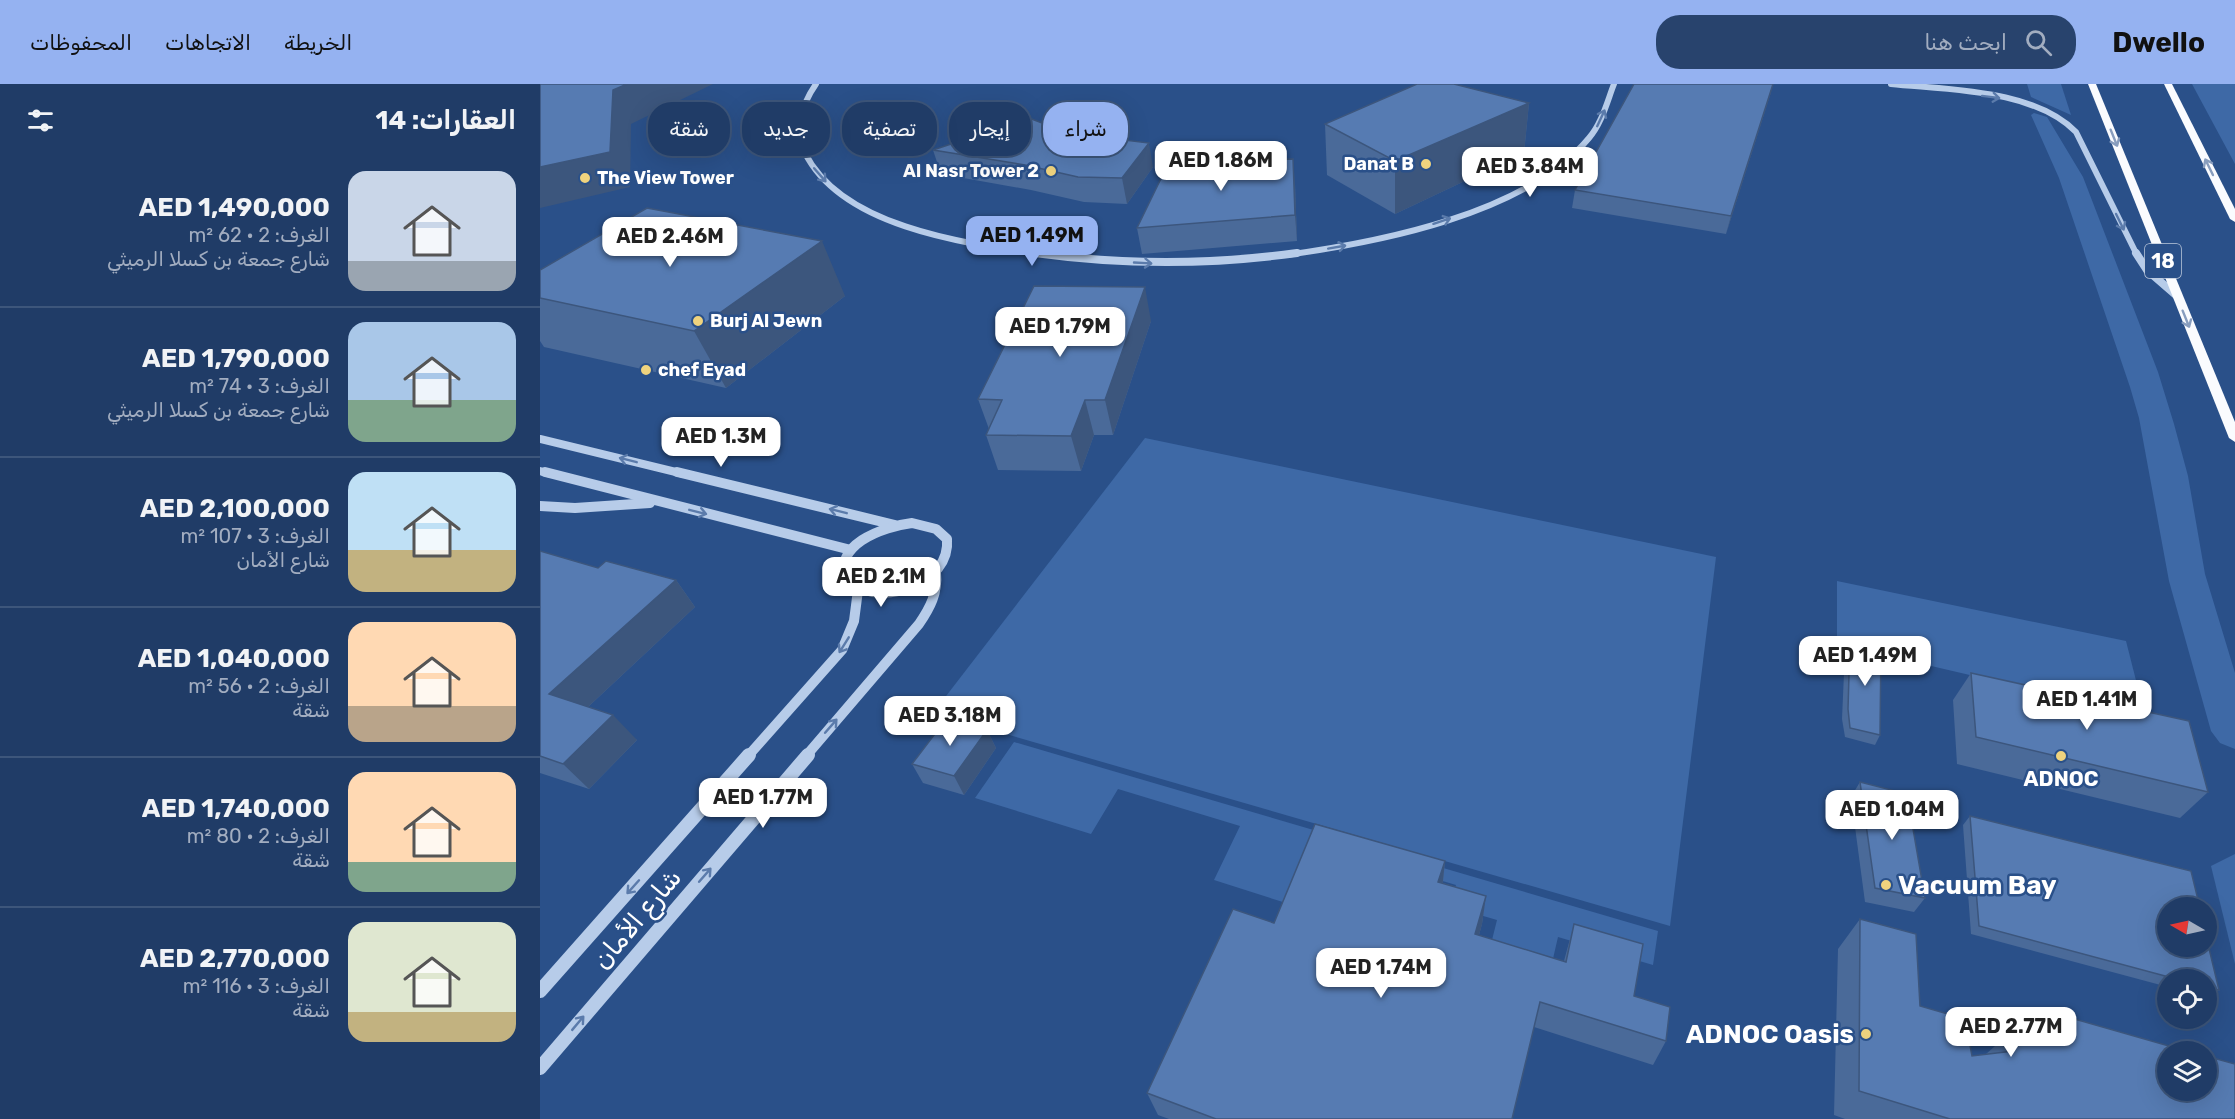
<!DOCTYPE html>
<html lang="ar">
<head>
<meta charset="utf-8">
<style>
  :root { --surface:#203c67; --page:#28436d; --text:#f1f3f6; --muted:#a2adc0; --line:#3d567b; --accent:#95b2f1 }
  body { margin:0; font-family:Rubik,"Noto Naskh Arabic",sans-serif; background:var(--page); color:var(--text); direction:rtl; height:100vh; display:flex; flex-direction:column; font-size:22px; white-space:nowrap }
  * { box-sizing:border-box; margin:0 }
  p { font-size:20px; color:var(--muted) }
  .icon { flex:none; width:33px; height:33px; fill:none; stroke:currentColor; stroke-width:2; stroke-linecap:round; stroke-linejoin:round }
  .map { position:relative; flex:1; overflow:hidden; direction:ltr }
  .sheet { display:flex; flex-direction:column; background:var(--surface); width:540px }
  .sheet>* { flex:none }
  .top-card { position:absolute; left:18px; top:18px; width:570px; height:54px; direction:rtl; display:flex; gap:12px }
  .needle { width:39px; rotate:279deg }
  .buttons { position:absolute; left:1617px; top:813px; display:grid; gap:12px }
  .buttons a { display:grid; place-items:center; width:60px; height:60px; border-radius:50%; background:var(--surface); box-shadow:0 6px 24px #0002,0 0 0 2px var(--line); font-size:30px }
  .price { position:absolute; translate:-50% -51px; padding:0 14px; border-radius:12px; background:#fff; color:#222; font-size:20px; line-height:39px; filter:drop-shadow(0 2px 3px #0008) }
  .price::after { content:''; position:absolute; left:50%; top:36px; width:18px; height:14px; margin-left:-9px; background:inherit; clip-path:polygon(0 0,100% 0,50% 100%) }
  .price.current { background:var(--accent); color:#111 }
  ul { padding:0; list-style:none }
  li { display:flex; align-items:center; gap:18px; height:150px; padding:0 24px }
  li+li { border-top:2px solid var(--line) }
  li span { display:grid; place-items:center; flex:none; width:168px; height:120px; border-radius:18px; color:#555 }
  li>.icon { margin-inline-start:auto }
  span .icon { width:72px; height:72px; fill:#fffc; stroke-width:1 }
  li b { font-size:26px }
  h2 { display:flex; justify-content:space-between; align-items:center; height:72px; padding:0 24px; font-size:26px }
  .pill { padding:0 21px; border-radius:24px; background:var(--surface); box-shadow:0 6px 24px #0002,0 0 0 2px var(--line); font-size:21px; line-height:54px }
  .pill.current { background:var(--accent); color:#111 }
  header { display:flex; align-items:center; gap:36px; box-sizing:border-box; height:84px; padding:0 30px; background:var(--accent); color:#111 }
  header strong { font-size:28px }
  nav { display:flex; gap:33px; margin-inline-start:auto; font-size:21px }
  .search { width:420px; height:54px; background:var(--page); display:flex; align-items:center; gap:15px; box-sizing:border-box; padding:0 21px; border-radius:24px; color:var(--muted); font-size:22px }
  main { display:flex; flex:1; min-height:0 }
  .map>svg:first-child { display:block }
</style>
</head>
<body>
<header>
<strong>Dwello</strong>
<div class="search"><svg class="icon" aria-label="search" viewBox="0 0 24 24"><circle cx="10" cy="10" r="6"/><path d="M15 15l6 6"/></svg>ابحث هنا</div>
<nav><a>الخريطة</a><a>الاتجاهات</a><a>المحفوظات</a></nav>
</header>
<main>
<div class="map">
<svg width="1695" height="1035" viewBox="0 0 1695 1035">
  <rect width="100%" height="100%" fill="#2a5089"/>
  <g fill="#3e69a6">
    <polygon points="1487,0 1521,0 1531,31 1491,13"/>
    <polygon points="1652,0 1695,0 1695,80"/>
    <polygon points="1494,29 1507,33 1543,93 1618,288 1634,340 1648,392 1665,490 1695,589 1695,665 1680,659 1671,647 1629,497 1599,334 1590,303 1519,94 1491,31"/>
    <polygon points="605,354 1176,473 1130,842 393,629"/>
    <polygon points="1297,497 1586,557 1605,632 1297,560"/>
    <polygon points="474,658 1118,847 1113,881 1018,853 1009,892 948,872 957,836 909,822 916,801 772,758 746,819 674,796 700,742 578,705 551,750 435,714"/>
    <polygon points="1695,770 1695,880 1671,782"/>
  </g>
  <g fill="none" stroke-linecap="round" stroke-linejoin="round">
    <g stroke="#b7cce9" stroke-width="6">
      <path d="M276,0C262,20 254,46 265,69C303,145 430,160 506,171"/>
      <path d="M1351,0C1408,6 1494,5 1536,48L1597,171"/>
      <path d="M746,171C840,158 986,130 1049,54C1062,39 1067,18 1074,0"/>
    </g>
    <g stroke="#b7cce9" stroke-width="8">
      <path d="M495,169C582,181 670,181 757,169"/>
      <polyline points="1596,169 1607,186 1637,212"/>
      <polyline points="0,355 144,390"/>
      <polyline points="0,387 11,390"/>
    </g>
    <g stroke="#b7cce9" stroke-width="10">
      <polyline points="5,388 311,466"/>
      <polyline points="137,388 355,441"/>
      <polyline points="0,422 35,424 110,419"/>
      <path d="M372,439L396,445L407,455C411,500 343,523 310,499C286,462 345,442 372,439Z"/>
      <polyline points="208,672 302,566 314,537 318,506"/>
      <path d="M266,672L379,540C390,524 398,509 396,489"/>
    </g>
    <g stroke="#b7cce9" stroke-width="14">
      <polyline points="0,907 209,671"/>
      <polyline points="0,984 268,671"/>
    </g>
    <g fill="#fafbfe" fill-rule="evenodd">
      <polygon points="1548,0 1556,0 1695,338 1695,358 1689,354"/>
      <polygon points="1624,0 1632,0 1695,125 1695,138 1690,135"/>
    </g>
  </g>
  <g fill="#4a6a99">
    <polygon points="1231,8 1186,150 1032,124 1035,106"/>
    <polygon points="989,19 984,69 855,130 787,91 785,40"/>
    <polygon points="393,66 613,83 587,120 544,118 491,106 401,90"/>
    <polygon points="755,100 757,157 602,170 597,144"/>
    <polygon points="0,186 305,212 186,304 4,263 0,257"/>
    <polygon points="611,237 573,351 554,351 541,387 458,386 446,351 449,345 438,315"/>
    <polygon points="0,467 58,484 136,496 155,523 48,623 97,656 49,705 0,689"/>
    <polygon points="1310,556 1340,651 1335,661 1305,653 1302,635 1305,566"/>
    <polygon points="1431,589 1668,708 1640,734 1417,680 1413,616"/>
    <polygon points="447,646 456,664 424,711 383,699 372,680"/>
    <polygon points="1320,698 1385,814 1374,828 1325,818 1311,713"/>
    <polygon points="1430,732 1651,787 1660,824 1628,824 1628,862 1666,862 1666,852 1679,906 1668,914 1666,914 1666,896 1628,896 1628,903 1431,850 1423,741"/>
    <polygon points="905,777 903,799 946,812 942,840 939,851 1024,877 1034,840 1094,912 1126,957 1113,981 994,943 972,1035 629,1035 618,1031 607,1009 734,839"/>
    <polygon points="1320,835 1380,922 1432,972 1446,970 1464,954 1464,951 1496,924 1695,1035 1305,1035 1294,1031 1298,865"/>
  </g>
  <g fill="#3c567d">
    <polygon points="87,0 173,0 91,40 90,103 0,124 0,83 73,6"/>
    <polygon points="1233,0 1231,8 1186,150 1191,132"/>
    <polygon points="989,19 984,69 855,130 855,77"/>
    <polygon points="609,59 613,83 587,120 582,94"/>
    <polygon points="753,75 755,100 757,157 755,131"/>
    <polygon points="282,157 305,212 186,304 154,247"/>
    <polygon points="605,203 611,237 573,351 565,316"/>
    <polygon points="545,316 554,351 541,387 531,352"/>
    <polygon points="136,496 155,523 34,636 9,610"/>
    <polygon points="73,631 97,656 49,705 23,680"/>
    <polygon points="447,646 456,664 424,711 414,692"/>
    <polygon points="905,777 902,806 898,798"/>
    <polygon points="946,812 942,840 932,877 935,850"/>
  </g>
  <g fill="#567bb2" stroke="#3c567d" stroke-width="1.5">
    <polygon points="0,0 87,0 73,6 70,68 0,83"/>
    <polygon points="877,0 914,0 989,19 855,77 785,40"/>
    <polygon points="1094,0 1233,0 1191,132 1035,106"/>
    <polygon points="489,34 518,45 552,52 609,59 582,94 538,93 485,81 393,66"/>
    <polygon points="753,75 755,131 597,144 630,76"/>
    <polygon points="107,124 282,157 154,247 0,214 0,186"/>
    <polygon points="494,202 605,203 565,316 545,316 531,352 446,351 462,316 438,315"/>
    <polygon points="0,467 58,484 66,477 136,496 9,610 73,631 23,680 0,672"/>
    <polygon points="1310,556 1341,563 1340,651 1310,644 1308,625"/>
    <polygon points="1431,589 1649,637 1668,708 1436,653"/>
    <polygon points="407,634 447,646 414,692 372,680"/>
    <polygon points="1320,698 1367,710 1385,814 1335,804"/>
    <polygon points="1430,732 1651,787 1660,824 1628,824 1628,862 1666,862 1666,852 1679,906 1666,903 1666,896 1640,896 1439,842"/>
    <polygon points="775,740 905,777 898,798 946,812 935,850 1026,878 1034,840 1103,860 1094,912 1130,923 1126,957 1000,918 972,1035 676,1035 607,1009 693,825 734,839"/>
    <polygon points="1320,835 1376,850 1380,922 1425,935 1432,972 1473,967 1471,948 1500,956 1496,924 1650,968 1628,968 1628,1006 1666,1006 1666,972 1695,980 1695,1035 1410,1035 1319,1007"/>
  </g>
  <defs><path id="oneway-shaft" d="M-6 0H5M1.5-3L5.5 0L1.5 3" fill="none" stroke-width="1.6" stroke-linecap="round" stroke-linejoin="round" transform="scale(1.5)"/></defs>
  <g stroke="#5b7bab">
    <use href="#oneway-shaft" transform="translate(1451 13) rotate(7)"/>
    <use href="#oneway-shaft" transform="translate(1061 34) rotate(-65)"/>
    <use href="#oneway-shaft" transform="translate(280 91) rotate(49)"/>
    <use href="#oneway-shaft" transform="translate(902 137) rotate(-18)"/>
    <use href="#oneway-shaft" transform="translate(1580 138) rotate(64)"/>
    <use href="#oneway-shaft" transform="translate(797 163) rotate(-10)"/>
    <use href="#oneway-shaft" transform="translate(603 179) rotate(3)"/>
    <use href="#oneway-shaft" transform="translate(88 376) rotate(-166)"/>
    <use href="#oneway-shaft" transform="translate(298 427) rotate(-166)"/>
    <use href="#oneway-shaft" transform="translate(158 428) rotate(14)"/>
    <use href="#oneway-shaft" transform="translate(304 561) rotate(122)"/>
    <use href="#oneway-shaft" transform="translate(291 642) rotate(-49)"/>
    <use href="#oneway-shaft" transform="translate(165 791) rotate(-49)"/>
    <use href="#oneway-shaft" transform="translate(93 803) rotate(132)"/>
    <use href="#oneway-shaft" transform="translate(38 939) rotate(-50)"/>
  </g>
  <g stroke="#889dbe">
    <use href="#oneway-shaft" transform="translate(1574 54) rotate(68)"/>
    <use href="#oneway-shaft" transform="translate(1669 83) rotate(-116)"/>
    <use href="#oneway-shaft" transform="translate(1646 235) rotate(68)"/>
  </g>
  <g fill="#efd37e" stroke="#2a5089" stroke-width="2">
    <circle cx="886" cy="80" r="6"/>
    <circle cx="511" cy="87" r="6"/>
    <circle cx="45" cy="94" r="6"/>
    <circle cx="158" cy="237" r="6"/>
    <circle cx="106" cy="286" r="6"/>
    <circle cx="1521" cy="672" r="6"/>
    <circle cx="1346" cy="801" r="6"/>
    <circle cx="1326" cy="950" r="6"/>
  </g>
  <g text-anchor="middle" dominant-baseline="central" stroke-width="5" stroke-linejoin="round" paint-order="stroke">
    <g font-size="18" font-weight="bold" fill="#fff" stroke="#2a5089" text-anchor="start">
      <text x="874" y="80" text-anchor="end">Danat B</text>
      <text x="499" y="87" text-anchor="end">Al Nasr Tower 2</text>
      <text x="57" y="94">The View Tower</text>
      <text x="170" y="237">Burj Al Jewn</text>
      <text x="118" y="286">chef Eyad</text>
    </g>
    <rect fill="#2a5089" stroke="#bfcadc" stroke-width="1.5" x="1605" y="160" width="36" height="34" rx="4.5"/>
    <g font-size="20" font-weight="bold" fill="#fff">
      <text x="1623" y="177">18</text>
    </g>
    <g font-size="21" font-weight="bold" fill="#fff" stroke="#2a5089">
      <text x="1521" y="694">ADNOC</text>
    </g>
    <g font-size="26" font-weight="bold" fill="#fff" stroke="#2a5089" text-anchor="start">
      <text x="1358" y="801">Vacuum Bay</text>
      <text x="1314" y="950" text-anchor="end">ADNOC Oasis</text>
    </g>
    <g font-size="26" fill="#fff" stroke="#2a5089">
      <text transform="translate(97 835) rotate(-50)">شارع الأمان</text>
    </g>
  </g>
</svg>
<div class="buttons">
<a><svg class="needle" viewBox="-14 -14 28 28"><path d="M0-13l5 13h-10z" fill="#e53935"/><path d="M0 13l5-13h-10z" fill="#a2adc0"/></svg></a>
<a><svg class="icon" aria-label="locate" viewBox="0 0 24 24"><circle cx="12" cy="12" r="6"/><path d="M12 2v4M12 18v4M2 12h4M18 12h4"/></svg></a>
<a><svg class="icon" aria-label="layers" viewBox="0 0 24 24"><path d="M12 4l9 5-9 5-9-5zM3 14l9 5 9-5"/></svg></a>
</div>
<b class="price" style="left:681px;top:108px">AED 1.86M</b>
<b class="price" style="left:990px;top:114px">AED 3.84M</b>
<b class="price current" style="left:492px;top:183px">AED 1.49M</b>
<b class="price" style="left:130px;top:184px">AED 2.46M</b>
<b class="price" style="left:520px;top:274px">AED 1.79M</b>
<b class="price" style="left:181px;top:384px">AED 1.3M</b>
<b class="price" style="left:341px;top:524px">AED 2.1M</b>
<b class="price" style="left:1325px;top:603px">AED 1.49M</b>
<b class="price" style="left:1547px;top:647px">AED 1.41M</b>
<b class="price" style="left:410px;top:663px">AED 3.18M</b>
<b class="price" style="left:223px;top:745px">AED 1.77M</b>
<b class="price" style="left:1352px;top:757px">AED 1.04M</b>
<b class="price" style="left:841px;top:915px">AED 1.74M</b>
<b class="price" style="left:1471px;top:974px">AED 2.77M</b>
<div class="top-card">
<a class="pill current">شراء</a>
<a class="pill">إيجار</a>
<a class="pill">تصفية</a>
<a class="pill">جديد</a>
<a class="pill">شقة</a>
</div>
</div>
<section class="sheet">
<h2>العقارات: 14<svg class="icon" aria-label="filters" viewBox="0 0 24 24"><path d="M4 7h16M4 17h16"/><circle cx="9" cy="7" r="2"/><circle cx="15" cy="17" r="2"/></svg></h2>
<ul>
<li><span style="background:linear-gradient(#c9d6e8 75%,#9aa5b1 0)"><svg class="icon" aria-label="home" viewBox="0 0 24 24"><path d="M3 11l9-7 9 7M6 9v11h12V9"/></svg></span><div><b>AED 1,490,000</b><p>الغرف: 2 · 62 m²</p><p>شارع جمعة بن كسلا الرميثي</p></div></li>
<li><span style="background:linear-gradient(#a9c7e8 65%,#7fa58c 0)"><svg class="icon" aria-label="home" viewBox="0 0 24 24"><path d="M3 11l9-7 9 7M6 9v11h12V9"/></svg></span><div><b>AED 1,790,000</b><p>الغرف: 3 · 74 m²</p><p>شارع جمعة بن كسلا الرميثي</p></div></li>
<li><span style="background:linear-gradient(#bfe0f5 65%,#c2b280 0)"><svg class="icon" aria-label="home" viewBox="0 0 24 24"><path d="M3 11l9-7 9 7M6 9v11h12V9"/></svg></span><div><b>AED 2,100,000</b><p>الغرف: 3 · 107 m²</p><p>شارع الأمان</p></div></li>
<li><span style="background:linear-gradient(#ffd9b3 70%,#b9a48a 0)"><svg class="icon" aria-label="home" viewBox="0 0 24 24"><path d="M3 11l9-7 9 7M6 9v11h12V9"/></svg></span><div><b>AED 1,040,000</b><p>الغرف: 2 · 56 m²</p><p>شقة</p></div></li>
<li><span style="background:linear-gradient(#ffd9b3 75%,#7fa58c 0)"><svg class="icon" aria-label="home" viewBox="0 0 24 24"><path d="M3 11l9-7 9 7M6 9v11h12V9"/></svg></span><div><b>AED 1,740,000</b><p>الغرف: 2 · 80 m²</p><p>شقة</p></div></li>
<li><span style="background:linear-gradient(#dfe7d0 75%,#c2b280 0)"><svg class="icon" aria-label="home" viewBox="0 0 24 24"><path d="M3 11l9-7 9 7M6 9v11h12V9"/></svg></span><div><b>AED 2,770,000</b><p>الغرف: 3 · 116 m²</p><p>شقة</p></div></li>
</ul>
</section>
</main>
</body>
</html>
